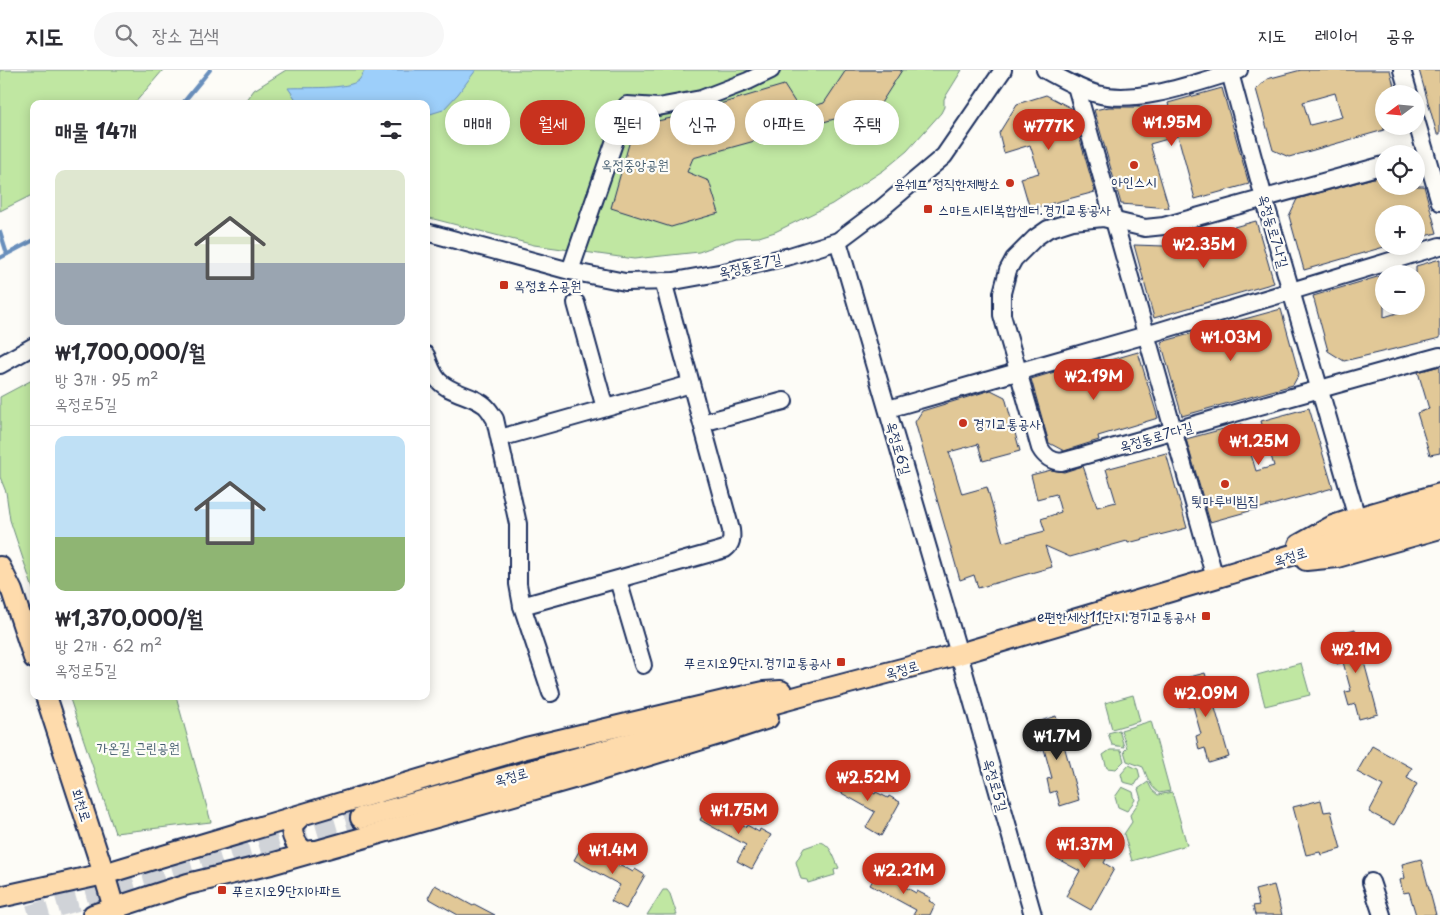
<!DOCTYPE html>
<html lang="ko">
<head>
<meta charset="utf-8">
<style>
  :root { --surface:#fff; --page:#f7f7f7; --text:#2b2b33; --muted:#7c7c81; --line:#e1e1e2; --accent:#c8321e }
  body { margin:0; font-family:"Playpen Sans","Poor Story",sans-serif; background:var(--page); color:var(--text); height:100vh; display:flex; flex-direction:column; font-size:19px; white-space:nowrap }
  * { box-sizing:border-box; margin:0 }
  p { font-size:16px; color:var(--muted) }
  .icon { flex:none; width:28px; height:28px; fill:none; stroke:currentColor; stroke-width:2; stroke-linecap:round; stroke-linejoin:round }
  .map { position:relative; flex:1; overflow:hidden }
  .details { position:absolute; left:30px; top:30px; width:400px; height:600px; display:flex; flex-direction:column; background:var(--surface); border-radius:10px; box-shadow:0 2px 12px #0003 }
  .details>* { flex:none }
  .top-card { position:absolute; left:445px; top:30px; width:475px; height:45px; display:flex; gap:10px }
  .needle { width:32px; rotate:254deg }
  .fabs { position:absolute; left:1375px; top:15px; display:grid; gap:10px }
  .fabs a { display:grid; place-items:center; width:50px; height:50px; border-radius:50%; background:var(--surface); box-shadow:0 2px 12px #0003; font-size:25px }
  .price { position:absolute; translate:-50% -42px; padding:0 11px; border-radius:18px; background:var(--accent); color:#fff; font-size:16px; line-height:32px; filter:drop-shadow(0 1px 2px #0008) }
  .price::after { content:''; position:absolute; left:50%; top:30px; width:15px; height:11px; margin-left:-8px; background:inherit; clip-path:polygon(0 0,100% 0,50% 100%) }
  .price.current { background:#222; color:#fff }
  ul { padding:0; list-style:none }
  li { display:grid; align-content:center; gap:10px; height:265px; padding:0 25px }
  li+li { border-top:1px solid var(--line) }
  li span { display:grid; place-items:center; height:155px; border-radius:10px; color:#555 }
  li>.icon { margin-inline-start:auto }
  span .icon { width:90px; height:90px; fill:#fffc; stroke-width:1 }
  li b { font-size:21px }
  h2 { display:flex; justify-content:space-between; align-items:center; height:60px; padding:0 25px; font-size:21px }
  .tag { padding:0 18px; border-radius:22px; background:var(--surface); box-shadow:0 2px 12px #0003; font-size:18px; line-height:45px }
  .tag.current { background:var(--accent); color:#fff }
  header { display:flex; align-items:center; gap:30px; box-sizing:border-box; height:70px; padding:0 25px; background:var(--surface); border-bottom:1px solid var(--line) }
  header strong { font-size:24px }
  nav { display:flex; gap:28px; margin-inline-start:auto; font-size:18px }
  .search { width:350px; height:45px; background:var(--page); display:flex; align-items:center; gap:12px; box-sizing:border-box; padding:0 18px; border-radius:28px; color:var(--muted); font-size:19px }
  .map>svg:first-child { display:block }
</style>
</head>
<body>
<header>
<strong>지도</strong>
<div class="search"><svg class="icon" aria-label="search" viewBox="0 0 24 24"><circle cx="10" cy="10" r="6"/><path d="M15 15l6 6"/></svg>장소 검색</div>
<nav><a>지도</a><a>레이어</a><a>공유</a></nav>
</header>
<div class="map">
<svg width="1440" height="845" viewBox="0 0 1440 845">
  <rect width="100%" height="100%" fill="#fdfcf7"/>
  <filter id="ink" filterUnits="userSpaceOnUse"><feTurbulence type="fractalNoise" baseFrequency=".02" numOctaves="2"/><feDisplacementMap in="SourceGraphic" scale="10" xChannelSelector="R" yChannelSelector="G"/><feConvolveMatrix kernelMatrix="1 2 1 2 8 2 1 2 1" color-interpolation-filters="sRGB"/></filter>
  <g filter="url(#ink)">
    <g fill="#c0e7a2" stroke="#6e8b80">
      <polygon points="0,0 163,0 134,34 34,34 34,124 0,141"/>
      <polygon points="286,0 962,0 944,29 944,37 941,43 907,81 884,100 832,134 775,162 759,167 736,168 699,182 634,189 534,175 426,147 426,34 244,34 254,20"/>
      <polygon points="34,309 34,522 10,450 6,422 0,407 0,327"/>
      <polygon points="1301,593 1310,625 1265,636 1257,605"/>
      <polygon points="1133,625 1140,651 1112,659 1105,633"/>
      <polygon points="69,626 176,626 211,752 115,763"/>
      <path d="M1151,651L1170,721L1159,723C1150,717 1147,706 1143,697L1127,691L1124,681L1127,678L1121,660Z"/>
      <polygon points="1119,660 1124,677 1112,675 1108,663"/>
      <polygon points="1110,680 1121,680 1124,691 1116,699 1107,698 1103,685"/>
      <polygon points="1129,695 1138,699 1140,707 1135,715 1123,712 1121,704"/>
      <polygon points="1148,712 1152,720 1158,725 1172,722 1187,775 1132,791 1124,764 1132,752 1130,745 1141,729 1138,719"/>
      <polygon points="1122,717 1133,722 1135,730 1127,741 1118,737 1115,727"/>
      <path d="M821,772C831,775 834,788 839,798L834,800L835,805L808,813L807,810L801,809L796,792L804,778Z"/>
      <polygon points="663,820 667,820 670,824 677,845 647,845"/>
    </g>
    <path fill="#9dcffa" stroke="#698fbc" d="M365,0H476L458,24L443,40L427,45H426V34H299L288,18C303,17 349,20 359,10C361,8 363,3 365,0Z"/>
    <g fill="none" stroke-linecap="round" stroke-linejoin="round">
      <g stroke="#698fbc" stroke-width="4">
        <polyline points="182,34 210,0"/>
        <polyline points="0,162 7,184"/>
        <polyline points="0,188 34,170"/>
      </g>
    </g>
    <g fill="#e1c897" stroke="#1b2f5e" fill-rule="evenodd">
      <polygon points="846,0 902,0 862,63 838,48 693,88 687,102 709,111 719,143 671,157 611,138 634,56 676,47 784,15 800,40 824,33"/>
      <path d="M1301,0H1390L1396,24H1384V60L1289,87L1273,80L1256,19L1267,9ZM1335,23L1342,47L1310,55L1303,32Z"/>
      <polygon points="1419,0 1440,0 1440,64 1437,64"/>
      <polygon points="1222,18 1249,114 1195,129 1178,66 1150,74 1169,138 1121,134 1094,40 1109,37 1169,37 1168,33"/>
      <polygon points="1046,25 1071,38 1095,122 1030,139 1021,108 1039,103 1030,75 1004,83 999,63 1017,34"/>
      <polygon points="1384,105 1384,116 1424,116 1437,163 1416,168 1416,144 1384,144 1384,177 1304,200 1289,146 1297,129"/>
      <polygon points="1256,151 1274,213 1154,248 1134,175 1164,176"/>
      <polygon points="1440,189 1440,268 1344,291 1328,281 1313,226 1384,205 1384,247 1407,240 1406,236 1416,236 1416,196"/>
      <polygon points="1281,239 1299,304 1293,315 1182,346 1161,272"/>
      <polygon points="1138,282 1158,348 1098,366 1099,370 1064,381 1049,373 1031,309 1078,295 1079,299"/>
      <polygon points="1440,296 1440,383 1430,385 1417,343 1429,339 1418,302"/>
      <polygon points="991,320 1005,327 1020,381 983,391 978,374 949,382 962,424 987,417 1003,472 1045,461 1041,449 1061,442 1056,424 1037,429 1031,405 1051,400 1064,402 1083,396 1097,437 1116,432 1106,399 1166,383 1187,458 1128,473 1127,471 1070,487 1045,476 1052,497 978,518 974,505 960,510 915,352 922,341"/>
      <polygon points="1309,338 1333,418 1210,452 1186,369 1242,354 1256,401 1274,396 1261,351"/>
      <polygon points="1355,559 1378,644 1359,649 1355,634 1349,636 1345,622 1351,621 1343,592 1337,594 1334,580 1339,579 1335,565"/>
      <polygon points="1205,603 1229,687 1209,693 1205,678 1199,680 1196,666 1201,664 1193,636 1188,637 1184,624 1190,622 1186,608"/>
      <polygon points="1056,646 1079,730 1060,736 1056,721 1050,723 1047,709 1052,708 1044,679 1038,681 1035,667 1041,666 1037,652"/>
      <polygon points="1372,676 1412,698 1407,708 1417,714 1394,755 1369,742 1383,716 1357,702"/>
      <polygon points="837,703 875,724 876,722 888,728 889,726 900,732 881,766 866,757 875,742 829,716"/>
      <polygon points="1321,730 1324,742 1331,741 1341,779 1321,785 1320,782 1306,785 1293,737"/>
      <polygon points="708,736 746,757 747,755 759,762 760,759 771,765 752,799 737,791 746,775 700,750"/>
      <polygon points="1068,761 1109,783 1104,793 1114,799 1091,840 1066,826 1080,801 1054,787"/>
      <polygon points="582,776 620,797 621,795 633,802 635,799 645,805 626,839 611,831 620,815 574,790"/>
      <polygon points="1421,789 1436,845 1416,845 1409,822 1403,823 1400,810 1405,808 1402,794"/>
      <polygon points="878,802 916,823 917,821 931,828 929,831 935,834 930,845 913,845 916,840 870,815"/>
      <polygon points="435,815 473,836 474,834 495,845 458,845 428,828"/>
      <polygon points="1274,815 1282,845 1255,845 1253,836 1259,835 1255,820"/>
    </g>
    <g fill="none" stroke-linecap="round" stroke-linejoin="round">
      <polyline stroke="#d0d3d8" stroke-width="20" stroke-dasharray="20 10" stroke-linecap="butt" points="29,845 361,748"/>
      <defs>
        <g id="minor">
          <path d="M1045,0C1062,9 1079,19 1097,24C1139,35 1198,12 1239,0"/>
          <polyline points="1402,0 1409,24"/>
          <polyline points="1230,3 1264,128 1357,448"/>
          <polyline points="1076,16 1215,508"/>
          <polyline points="1416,50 1440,132"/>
          <path d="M1384,95L1164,156L1145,158L1103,148L1073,151L1048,159L1035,168L1014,189L1008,200L1002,223V245L1040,378C1045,387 1051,391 1061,392C1188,357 1313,320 1440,286"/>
          <polyline points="426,162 570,201 625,212 674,211 724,202 790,186 838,171 882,138 944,86 1003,0"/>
          <polyline points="838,171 959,584 1033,845"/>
          <polyline points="570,201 627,35 658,37 701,29 748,11 771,0"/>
          <polyline points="576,233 605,338"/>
          <path d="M426,285C429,294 432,303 438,310C449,323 469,324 483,334C488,337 491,343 495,349L518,454V514L522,536L725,479C732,474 732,468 731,460L663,211"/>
          <polyline points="0,295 34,276"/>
          <polyline points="888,339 1146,265 1440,176"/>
          <polyline points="702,353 784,331"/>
          <polyline points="500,368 691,314"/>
          <polyline points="618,510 643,595"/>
          <polyline points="522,536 551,623"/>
          <polyline points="1371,812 1382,845"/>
        </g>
        <g id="major">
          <polyline points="1299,475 1333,456 1357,448 1440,424"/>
          <polyline points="1306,490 1337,487 1440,458"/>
          <polyline points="0,497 12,521 34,588"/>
          <polyline points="46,626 104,804 116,845"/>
          <path d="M301,746C298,749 294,752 293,756C290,764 297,778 305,781C307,782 312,781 314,781"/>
          <polyline points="361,748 826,619 959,584 1440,441"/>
          <polyline points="0,827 104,804 150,790 526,678 737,628 764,622 781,621"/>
          <polyline points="93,845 188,814 271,794 577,707 722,663 768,648"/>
        </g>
      </defs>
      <use href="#minor" stroke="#1b2f5e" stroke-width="20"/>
      <use href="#major" stroke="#1b2f5e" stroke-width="24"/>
      <use href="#minor" stroke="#fdfcf7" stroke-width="16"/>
      <use href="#major" stroke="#fedbac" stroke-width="20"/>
    </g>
  </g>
  <g fill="#c8321e" stroke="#fdfcf7" stroke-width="2">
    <circle cx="1134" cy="95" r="5"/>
    <circle cx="1010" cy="113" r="5"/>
    <rect x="923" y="134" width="10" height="10" rx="2.5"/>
    <rect x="499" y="210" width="10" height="10" rx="2.5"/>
    <circle cx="963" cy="353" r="5"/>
    <circle cx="1225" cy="414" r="5"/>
    <rect x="1201" y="541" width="10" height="10" rx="2.5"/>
    <rect x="836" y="587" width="10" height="10" rx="2.5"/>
    <rect x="217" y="815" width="10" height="10" rx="2.5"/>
  </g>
  <g text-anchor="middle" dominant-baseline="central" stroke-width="4.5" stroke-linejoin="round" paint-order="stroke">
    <g font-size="14" fill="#445d6f" stroke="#fdfcf7">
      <text x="635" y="94">옥정중앙공원</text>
      <text x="138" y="677">가온길 근린공원</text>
    </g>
    <g font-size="14" fill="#1b2f5e" stroke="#fdfcf7" text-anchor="start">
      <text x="1134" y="111" text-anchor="middle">아인스시</text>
      <text x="1000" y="113" text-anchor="end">윤쉐프 정직한제빵소</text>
      <text x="938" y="139">스마트시티복합센터.경기교통공사</text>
      <text x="514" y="215">옥정호수공원</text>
      <text x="973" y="353">경기교통공사</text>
      <text x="1225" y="430" text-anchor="middle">툇마루비빔집</text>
      <text x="1196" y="546" text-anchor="end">e편한세상11단지.경기교통공사</text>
      <text x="831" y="592" text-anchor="end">푸르지오9단지.경기교통공사</text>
      <text x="232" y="820">푸르지오9단지아파트</text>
    </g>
    <g font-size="14" fill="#1b2f5e" stroke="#fdfcf7">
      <text transform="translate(1274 161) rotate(74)">옥정동로7나길</text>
      <text transform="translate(750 195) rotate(-13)">옥정동로7길</text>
      <text transform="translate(1156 366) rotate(-16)">옥정동로7다길</text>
      <text transform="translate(899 378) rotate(74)">옥정로6길</text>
      <text transform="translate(1290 486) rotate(-17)">옥정로</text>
      <text transform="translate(902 599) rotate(-15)">옥정로</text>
      <text transform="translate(511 706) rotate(-15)">옥정로</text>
      <text transform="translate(996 715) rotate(74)">옥정로5길</text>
      <text transform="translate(82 735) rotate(72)">회천로</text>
    </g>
  </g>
</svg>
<div class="fabs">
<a><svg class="needle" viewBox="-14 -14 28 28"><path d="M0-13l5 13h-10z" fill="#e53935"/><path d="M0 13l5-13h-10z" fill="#7c7c81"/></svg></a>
<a><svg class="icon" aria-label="locate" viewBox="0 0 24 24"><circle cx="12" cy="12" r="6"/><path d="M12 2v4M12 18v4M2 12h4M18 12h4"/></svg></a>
<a>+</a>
<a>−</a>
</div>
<b class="price" style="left:1172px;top:77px">₩1.95M</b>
<b class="price" style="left:1049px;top:81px">₩777K</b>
<b class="price" style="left:1204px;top:199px">₩2.35M</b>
<b class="price" style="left:1231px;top:292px">₩1.03M</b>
<b class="price" style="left:1094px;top:331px">₩2.19M</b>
<b class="price" style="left:1259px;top:396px">₩1.25M</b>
<b class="price" style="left:1356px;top:604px">₩2.1M</b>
<b class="price" style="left:1206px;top:648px">₩2.09M</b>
<b class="price current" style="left:1057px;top:691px">₩1.7M</b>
<b class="price" style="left:868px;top:732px">₩2.52M</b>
<b class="price" style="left:739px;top:765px">₩1.75M</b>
<b class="price" style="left:1085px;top:799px">₩1.37M</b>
<b class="price" style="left:613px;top:805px">₩1.4M</b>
<b class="price" style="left:904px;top:825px">₩2.21M</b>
<div class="top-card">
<a class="tag">매매</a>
<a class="tag current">월세</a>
<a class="tag">필터</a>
<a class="tag">신규</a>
<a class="tag">아파트</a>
<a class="tag">주택</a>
</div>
<section class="details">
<h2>매물 14개<svg class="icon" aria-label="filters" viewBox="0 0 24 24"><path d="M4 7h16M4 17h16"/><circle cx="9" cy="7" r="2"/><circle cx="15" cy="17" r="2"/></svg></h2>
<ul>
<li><span style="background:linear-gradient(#dfe7d0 60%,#9aa5b1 0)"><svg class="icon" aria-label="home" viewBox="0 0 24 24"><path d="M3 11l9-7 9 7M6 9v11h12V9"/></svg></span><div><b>₩1,700,000/월</b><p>방 3개 · 95 m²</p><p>옥정로5길</p></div></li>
<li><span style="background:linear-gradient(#bfe0f5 65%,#8fb573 0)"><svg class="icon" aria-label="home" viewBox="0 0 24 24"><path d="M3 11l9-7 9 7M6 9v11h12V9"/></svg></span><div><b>₩1,370,000/월</b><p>방 2개 · 62 m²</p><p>옥정로5길</p></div></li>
</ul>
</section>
</div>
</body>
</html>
